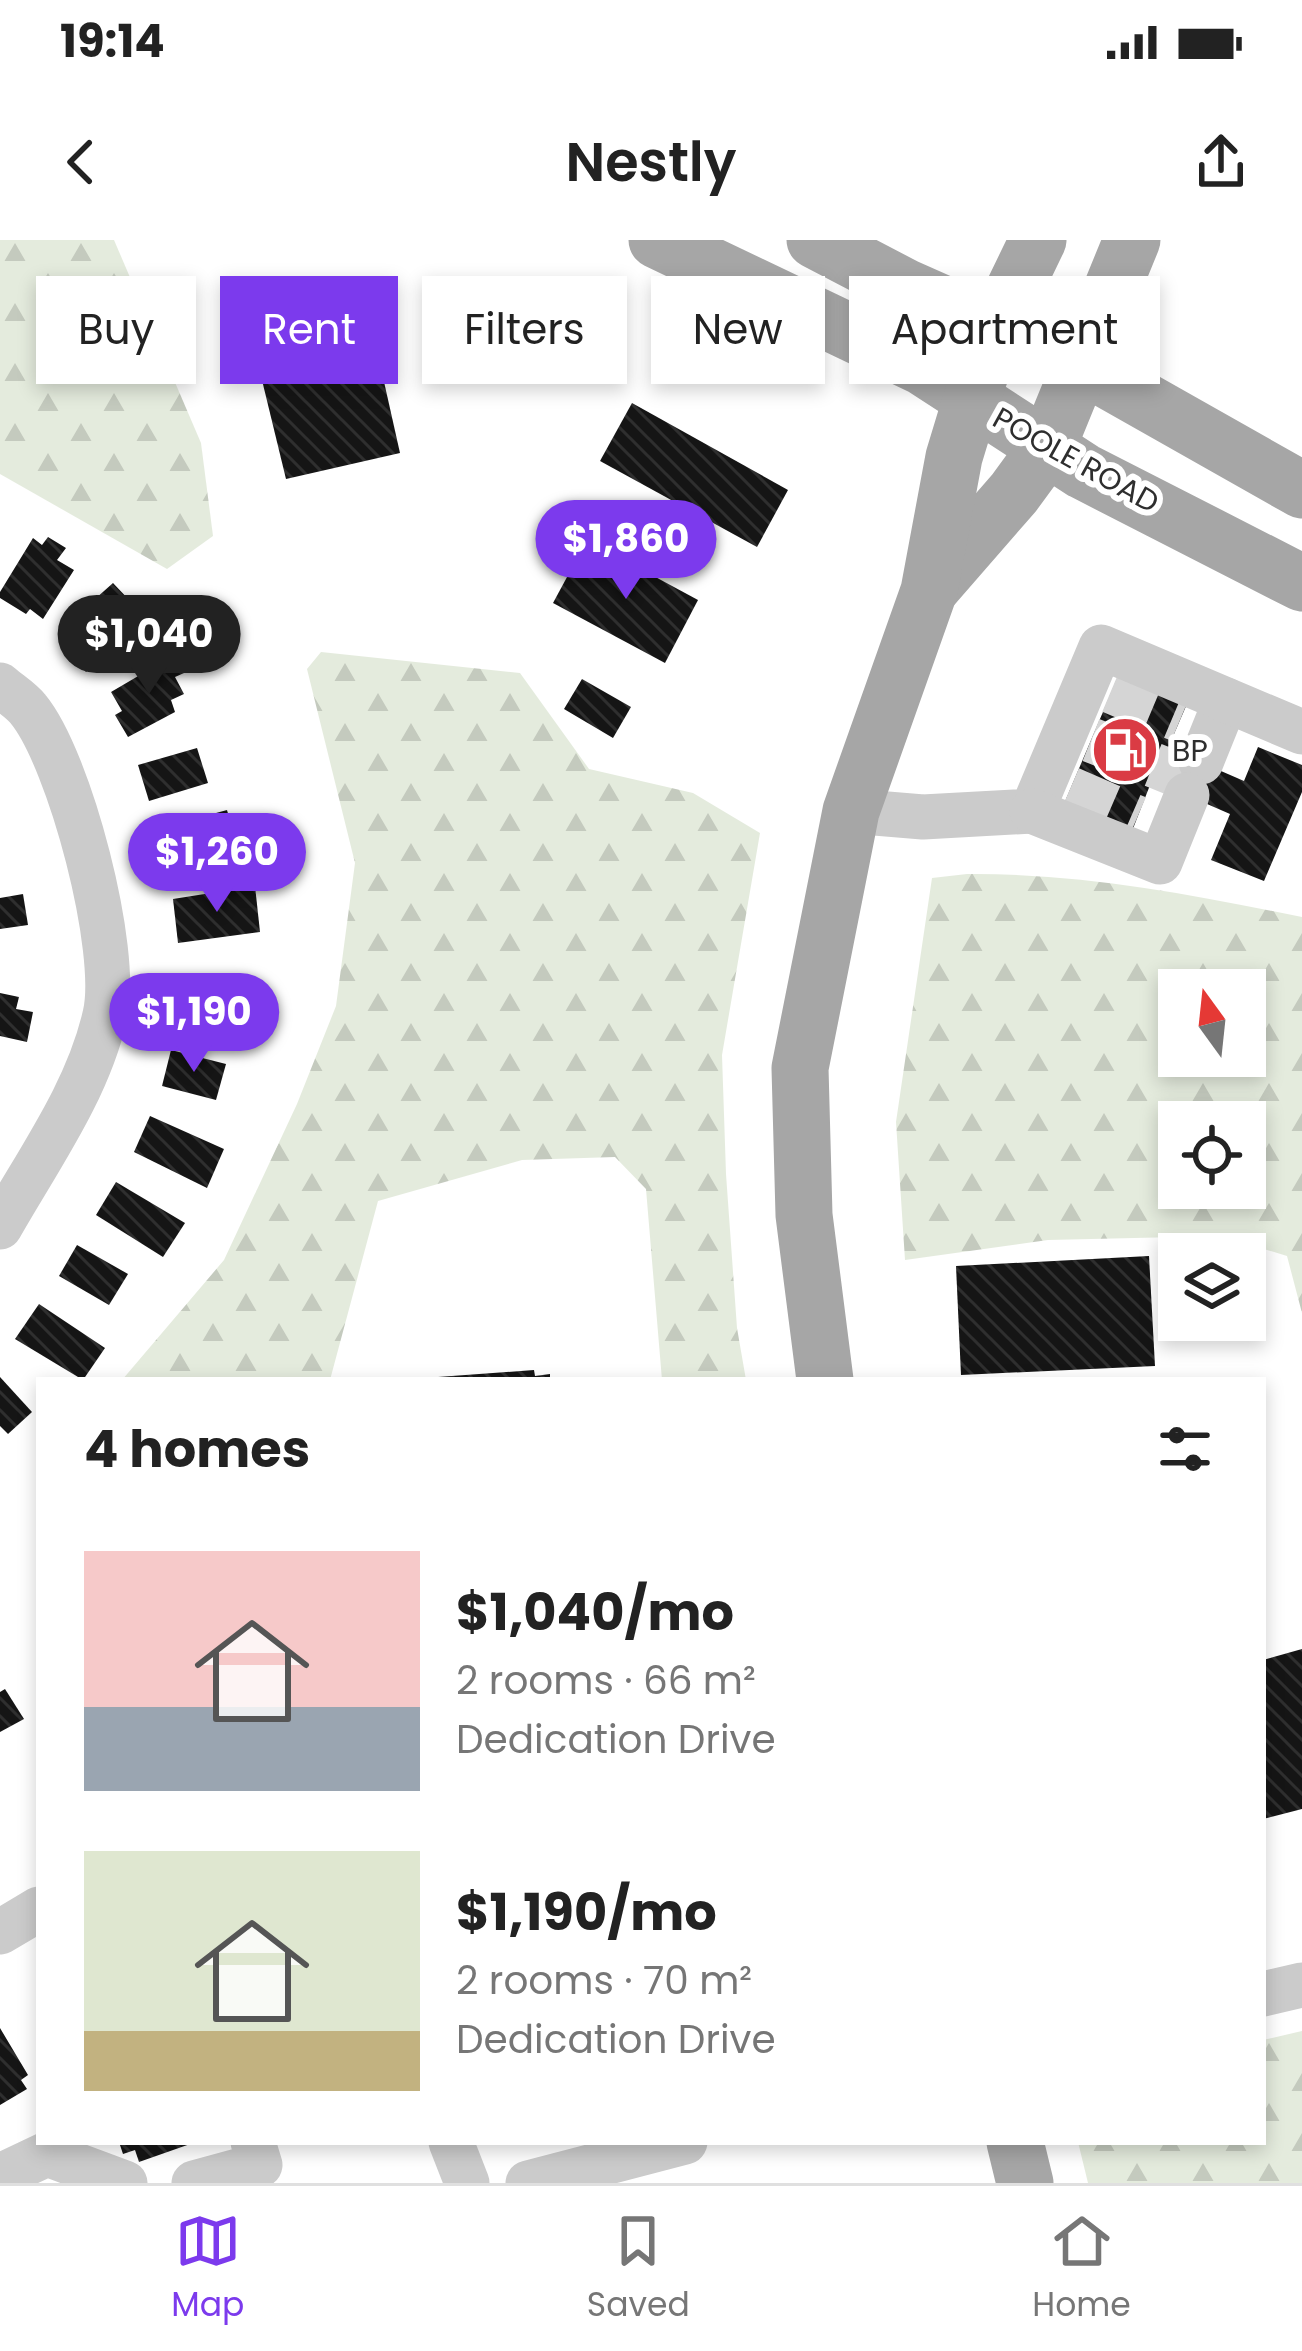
<!DOCTYPE html>
<html lang="en">
<head>
<meta charset="utf-8">
<style>
  :root { --surface:#fff; --page:#f2f2f2; --text:#222; --muted:#767676; --line:#e0e0e0; --accent:#7c3aed }
  body { margin:0; font-family:Poppins,sans-serif; background:var(--page); color:var(--text); height:100vh; display:flex; flex-direction:column; font-size:45px; white-space:nowrap }
  * { box-sizing:border-box; margin:0 }
  p { font-size:39px; color:var(--muted) }
  .icon { flex:none; width:66px; height:66px; fill:none; stroke:currentColor; stroke-width:2; stroke-linecap:round; stroke-linejoin:round }
  .map { position:relative; flex:1; overflow:hidden }
  .drawer { position:absolute; left:36px; top:1137px; width:1230px; height:768px; display:flex; flex-direction:column; background:var(--surface); border-radius:0px; box-shadow:0 6px 18px #0003 }
  .drawer>* { flex:none }
  .hud { position:absolute; left:36px; top:36px; width:1230px; height:108px; display:flex; gap:24px }
  .needle { width:78px; rotate:345deg }
  .buttons { position:absolute; left:1158px; top:729px; display:grid; gap:24px }
  .buttons a { display:grid; place-items:center; width:108px; height:108px; border-radius:0px; background:var(--surface); box-shadow:0 6px 18px #0003; font-size:60px }
  .price { position:absolute; translate:-50% -102px; padding:0 27px; border-radius:42px; background:var(--accent); color:#fff; font-size:39px; line-height:78px; filter:drop-shadow(0 3px 6px #0008) }
  .price::after { content:''; position:absolute; left:50%; top:72px; width:36px; height:27px; margin-left:-18px; background:inherit; clip-path:polygon(0 0,100% 0,50% 100%) }
  .price.current { background:#222; color:#fff }
  ul { padding:0; list-style:none }
  li { display:flex; align-items:center; gap:36px; height:300px; padding:0 48px }
  li span { display:grid; place-items:center; flex:none; width:336px; height:240px; border-radius:0px; color:#555 }
  li>.icon { margin-inline-start:auto }
  span .icon { width:144px; height:144px; fill:#fffc; stroke-width:1 }
  li b { font-size:51px }
  h2 { display:flex; justify-content:space-between; align-items:center; height:144px; padding:0 48px; font-size:51px }
  .pill { padding:0 42px; border-radius:0px; background:var(--surface); box-shadow:0 6px 18px #0003; font-size:42px; line-height:108px }
  .pill.current { background:var(--accent); color:#fff }
  .status { display:flex; justify-content:space-between; align-items:center; height:84px; padding:0 60px; background:var(--surface); direction:ltr }
  .status svg { height:33px; fill:currentColor }
  header { display:flex; justify-content:space-between; align-items:center; height:156px; padding:0 48px; background:var(--surface); font-size:54px; font-weight:600 }
  .tabs { display:flex; justify-content:space-around; align-items:center; height:168px; border-top:3px solid var(--line); background:var(--surface); font-size:33px; color:var(--muted) }
  .tabs a { display:grid; justify-items:center; gap:6px }
  .tabs .current { color:var(--accent) }
  .map>svg:first-child { display:block }
</style>
</head>
<body>
<div class="status"><b>19:14</b><svg viewBox="0 0 49 12"><path d="M0 12V9h3v3zM5 12V6h3v6zM10 12V3h3v9zM15 12V0h3v12zM26 1h20v11H26zM47 4h2v5h-2z"/></svg></div>
<header><svg class="icon" aria-label="back" viewBox="0 0 24 24"><path d="M15 5l-7 7 7 7"/></svg>Nestly<svg class="icon" aria-label="share" viewBox="0 0 24 24"><path d="M12 15V3M7 8l5-5 5 5M5 13v7h14v-7"/></svg></header>
<div class="map">
<svg width="1302" height="1943" viewBox="0 0 1302 1943">
  <defs>
    <pattern id="forest-firs" width="22" height="20" patternUnits="userSpaceOnUse" patternTransform="scale(3)"><rect width="22" height="20" fill="#e4ebdd"/><path d="M5 1l3.5 6h-7zM16 11l3.5 6h-7z" fill="#c4cabe"/></pattern>
    <pattern id="building-back-hatch" width="6" height="6" patternUnits="userSpaceOnUse" patternTransform="scale(3)"><rect width="6" height="6" fill="#151515"/><path d="M-1 5l2 2M0 0l6 6M5-1l2 2" fill="none" stroke="#2f2f2f"/></pattern>
  </defs>
  <rect width="100%" height="100%" fill="#fff"/>
  <g fill="url(#forest-firs)" fill-rule="evenodd">
    <polygon points="0,0 114,0 201,203 213,296 167,329 0,234"/>
    <polygon points="321,412 520,433 589,529 693,553 760,593 722,815 726,934 737,1088 746,1140 662,1140 646,949 615,917 522,920 378,961 330,1140 122,1140 224,1020 297,864 336,766 355,623 307,429"/>
    <path d="M967,634C1081,633 1190,654 1302,677V1073L1287,1016L1221,996L1048,1000L905,1020L896,882L932,638ZM1179,750H1245V816H1179ZM1179,882H1245V948H1179Z"/>
    <polygon points="1302,1791 1302,1943 1088,1943 1078,1902 1263,1902 1263,1800"/>
  </g>
  <g fill="url(#building-back-hatch)">
    <polygon points="338,36 365,57 400,213 286,239 242,58"/>
    <polygon points="632,163 788,250 757,307 600,221"/>
    <polygon points="48,297 66,308 57,320 74,330 43,379 30,369 26,374 0,358 0,352 33,298 42,305"/>
    <polygon points="587,300 698,360 665,423 553,363"/>
    <polygon points="113,343 131,362 137,357 149,370 86,432 62,404 76,393 67,384"/>
    <polygon points="174,415 184,433 175,437 184,454 171,460 175,472 128,497 115,475 122,471 111,452"/>
    <polygon points="1125,420 1193,450 1168,508 1244,541 1258,507 1302,525 1302,552 1264,641 1211,620 1230,574 1152,540 1127,604 1058,578"/>
    <polygon points="582,439 631,467 613,498 564,469"/>
    <polygon points="197,508 208,543 149,561 138,525"/>
    <polygon points="227,570 236,601 227,603 231,621 177,637 171,617 162,620 154,590"/>
    <polygon points="255,646 260,692 178,703 173,659"/>
    <polygon points="23,654 28,685 0,689 0,658"/>
    <polygon points="181,737 244,741 241,779 178,774"/>
    <polygon points="0,753 19,757 16,769 33,772 27,802 0,796"/>
    <polygon points="171,810 226,824 216,860 162,846"/>
    <polygon points="150,876 224,909 207,948 134,912"/>
    <polygon points="116,942 185,983 163,1017 96,975"/>
    <polygon points="77,1005 128,1034 109,1065 59,1036"/>
    <polygon points="1149,1016 1155,1126 961,1135 956,1026"/>
    <polygon points="39,1064 105,1108 83,1140 15,1099"/>
    <polygon points="534,1130 535,1136 550,1134 550,1140 438,1140 438,1137"/>
    <polygon points="0,1137 32,1172 8,1194 0,1186"/>
    <polygon points="1302,1409 1302,1569 1263,1579 1263,1420"/>
    <polygon points="5,1449 24,1479 0,1492 0,1452"/>
    <polygon points="0,1788 28,1835 21,1840 27,1849 0,1865"/>
    <polygon points="119,1902 193,1902 193,1903 139,1922 135,1910 123,1914"/>
  </g>
  <g fill="none" stroke-linecap="round" stroke-linejoin="round">
    <g stroke="#d5d5d5" stroke-width="45" stroke-dasharray="45 22" stroke-linecap="butt">
      <polyline points="1111,451 1180,480"/>
      <polyline points="1091,500 1193,541"/>
      <polyline points="1070,549 1137,578"/>
    </g>
    <g stroke="#cbcbcb" stroke-width="45">
      <path d="M0,445C9,453 21,460 28,469C70,520 120,711 105,775C88,851 38,920 0,987"/>
      <polyline points="1201,522 1226,460"/>
      <polyline points="851,571 923,577 1032,571 1101,407 1302,492"/>
      <polyline points="1032,571 1160,622 1187,555"/>
      <polyline points="0,1692 39,1669"/>
      <polyline points="1263,1754 1302,1745"/>
      <polyline points="451,1902 467,1943"/>
      <polyline points="0,1936 47,1914 125,1943"/>
      <polyline points="194,1943 260,1925 253,1902"/>
      <polyline points="528,1943 685,1902"/>
    </g>
    <g stroke="#a6a6a6" stroke-width="57">
      <polyline points="657,0 923,127 1083,231 1302,343"/>
      <polyline points="815,0 905,47 1081,125 1302,250"/>
      <polyline points="933,346 1014,253 1047,208 1132,0"/>
      <polyline points="825,1140 804,975 800,828 851,571 929,351 954,217 971,161 996,87 1038,0"/>
      <polyline points="1015,1902 1025,1943"/>
    </g>
  </g>
  <defs>
    <symbol id="fuel-disc" viewBox="-11 -11 22 22"><circle r="9.5" fill="#da3b44" stroke="#fff"/><path d="M-5.5-6h7V0h2V4h1.3V-2.5L3-4.5l.8-.8L6-3V5H2.5V1h-1V6h-7ZM-4.2-4.7v3.2H.2V-4.7Z" fill="#fff"/></symbol>
  </defs>
  <g fill-rule="evenodd">
    <use href="#fuel-disc" x="1087" y="472" width="76" height="76"/>
  </g>
  <g text-anchor="middle" dominant-baseline="central" stroke-width="12" stroke-linejoin="round" paint-order="stroke">
    <g font-size="30" fill="#2e2e2e" stroke="#fff">
      <text transform="translate(1076 220) rotate(29)">POOLE ROAD</text>
    </g>
    <g font-size="30" fill="#2e2e2e" stroke="#fff" text-anchor="start">
      <text x="1172" y="510">BP</text>
    </g>
  </g>
</svg>
<div class="buttons">
<a><svg class="needle" viewBox="-14 -14 28 28"><path d="M0-13l5 13h-10z" fill="#e53935"/><path d="M0 13l5-13h-10z" fill="#767676"/></svg></a>
<a><svg class="icon" aria-label="locate" viewBox="0 0 24 24"><circle cx="12" cy="12" r="6"/><path d="M12 2v4M12 18v4M2 12h4M18 12h4"/></svg></a>
<a><svg class="icon" aria-label="layers" viewBox="0 0 24 24"><path d="M12 4l9 5-9 5-9-5zM3 14l9 5 9-5"/></svg></a>
</div>
<b class="price" style="left:626px;top:362px">$1,860</b>
<b class="price current" style="left:149px;top:457px">$1,040</b>
<b class="price" style="left:217px;top:675px">$1,260</b>
<b class="price" style="left:194px;top:835px">$1,190</b>
<div class="hud">
<a class="pill">Buy</a>
<a class="pill current">Rent</a>
<a class="pill">Filters</a>
<a class="pill">New</a>
<a class="pill">Apartment</a>
</div>
<section class="drawer">
<h2>4 homes<svg class="icon" aria-label="filters" viewBox="0 0 24 24"><path d="M4 7h16M4 17h16"/><circle cx="9" cy="7" r="2"/><circle cx="15" cy="17" r="2"/></svg></h2>
<ul>
<li><span style="background:linear-gradient(#f6c9c9 65%,#9aa5b1 0)"><svg class="icon" aria-label="home" viewBox="0 0 24 24"><path d="M3 11l9-7 9 7M6 9v11h12V9"/></svg></span><div><b>$1,040/mo</b><p>2 rooms · 66 m²</p><p>Dedication Drive</p></div></li>
<li><span style="background:linear-gradient(#dfe7d0 75%,#c2b280 0)"><svg class="icon" aria-label="home" viewBox="0 0 24 24"><path d="M3 11l9-7 9 7M6 9v11h12V9"/></svg></span><div><b>$1,190/mo</b><p>2 rooms · 70 m²</p><p>Dedication Drive</p></div></li>
</ul>
</section>
</div>
<nav class="tabs">
<a class="current"><svg class="icon" aria-label="map" viewBox="0 0 24 24"><path d="M3 6l6-2 6 2 6-2v14l-6 2-6-2-6 2zM9 4v14M15 6v14"/></svg>Map</a>
<a><svg class="icon" aria-label="saved" viewBox="0 0 24 24"><path d="M7 4h10v16l-5-4-5 4z"/></svg>Saved</a>
<a><svg class="icon" aria-label="home" viewBox="0 0 24 24"><path d="M3 11l9-7 9 7M6 9v11h12V9"/></svg>Home</a>
</nav>
</body>
</html>
